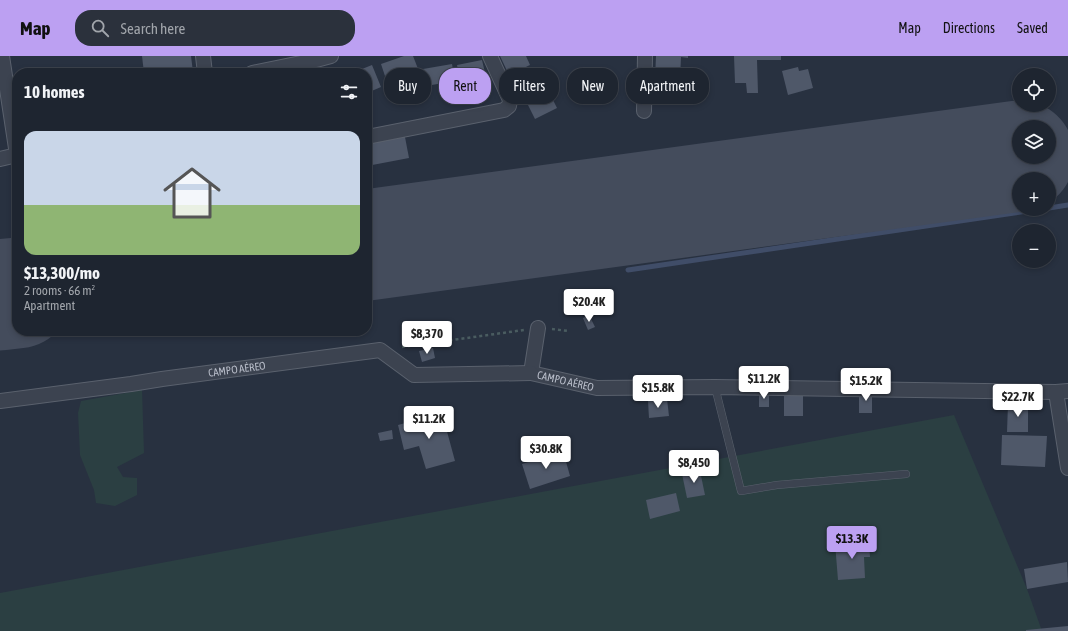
<!DOCTYPE html>
<html lang="en">
<head>
<meta charset="utf-8">
<style>
  :root { --surface:#1e2530; --page:#2b313c; --text:#f1f3f6; --muted:#a1a5ab; --line:#3c424c; --accent:#bca0f2 }
  body { margin:0; font-family:"Asap Condensed",sans-serif; background:var(--page); color:var(--text); height:100vh; display:flex; flex-direction:column; font-size:15px; white-space:nowrap }
  * { box-sizing:border-box; margin:0 }
  p { font-size:13px; color:var(--muted) }
  .icon { flex:none; width:22px; height:22px; fill:none; stroke:currentColor; stroke-width:2; stroke-linecap:round; stroke-linejoin:round }
  .map { position:relative; flex:1; overflow:hidden }
  .side { position:absolute; left:12px; top:12px; width:360px; height:268px; display:flex; flex-direction:column; background:var(--surface); border-radius:16px; box-shadow:0 2px 6px #0003,0 0 0 1px var(--line) }
  .side>* { flex:none }
  .banner { position:absolute; left:384px; top:12px; width:380px; height:36px; display:flex; gap:8px }
  .controls { position:absolute; left:1012px; top:12px; display:grid; gap:8px }
  .controls a { display:grid; place-items:center; width:44px; height:44px; border-radius:50%; background:var(--surface); box-shadow:0 2px 6px #0003,0 0 0 1px var(--line); font-size:20px }
  .price { position:absolute; translate:-50% -34px; padding:0 9px; border-radius:4px; background:#fff; color:#222; font-size:13px; line-height:26px; filter:drop-shadow(0 1px 2px #0008) }
  .price::after { content:''; position:absolute; left:50%; top:24px; width:12px; height:9px; margin-left:-6px; background:inherit; clip-path:polygon(0 0,100% 0,50% 100%) }
  .price.active { background:var(--accent); color:#111 }
  ul { padding:0; list-style:none }
  li { display:grid; align-content:center; gap:8px; height:212px; padding:0 12px }
  li span { display:grid; place-items:center; height:124px; border-radius:12px; color:#555 }
  li>.icon { margin-inline-start:auto }
  span .icon { width:72px; height:72px; fill:#fffc; stroke-width:1 }
  li b { font-size:17px }
  h2 { display:flex; justify-content:space-between; align-items:center; height:48px; padding:0 12px; font-size:17px }
  .tag { padding:0 14px; border-radius:16px; background:var(--surface); box-shadow:0 2px 6px #0003,0 0 0 1px var(--line); font-size:14px; line-height:36px }
  .tag.active { background:var(--accent); color:#111 }
  header { display:flex; align-items:center; gap:24px; box-sizing:border-box; height:56px; padding:0 20px; background:var(--accent); color:#111 }
  header strong { font-size:19px }
  nav { display:flex; gap:22px; margin-inline-start:auto; font-size:14px }
  .search { width:280px; height:36px; background:var(--page); display:flex; align-items:center; gap:10px; box-sizing:border-box; padding:0 14px; border-radius:16px; color:var(--muted); font-size:15px }
  .map>svg:first-child { display:block }
</style>
</head>
<body>
<header>
<strong>Map</strong>
<div class="search"><svg class="icon" aria-label="search" viewBox="0 0 24 24"><circle cx="10" cy="10" r="6"/><path d="M15 15l6 6"/></svg>Search here</div>
<nav><a>Map</a><a>Directions</a><a>Saved</a></nav>
</header>
<div class="map">
<svg width="1068" height="575" viewBox="0 0 1068 575">
  <rect width="100%" height="100%" fill="#283140"/>
  <g fill="#2b3f42">
    <polygon points="142,334 144,397 117,411 123,421 137,422 137,439 115,450 96,447 94,434 80,399 78,357 81,345"/>
    <polygon points="954,359 1027,533 1042,575 0,575 0,537"/>
  </g>
  <g fill="none" stroke-linecap="round" stroke-linejoin="round">
    <g stroke="#404d68" stroke-width="5">
      <polyline points="1049,152 1068,149"/>
      <polyline points="628,214 1041,153"/>
    </g>
    <g stroke="#444c5c" stroke-width="111">
      <polyline points="367,189 1019,100"/>
      <polyline points="0,239 17,237"/>
    </g>
  </g>
  <g fill="#4f5869">
    <polygon points="142,0 191,0 193,16 144,17"/>
    <polygon points="404,0 413,0 422,23 390,35 381,8"/>
    <polygon points="500,0 526,0 530,9 509,19"/>
    <polygon points="656,0 688,0 688,2 681,1 680,24 655,23"/>
    <polygon points="734,0 781,0 781,4 757,4 758,37 747,37 746,27 735,27"/>
    <polygon points="482,4 486,21 471,24 473,33 462,35 457,9"/>
    <polygon points="452,8 455,25 426,30 423,13"/>
    <polygon points="372,9 381,31 367,37 367,17 352,17"/>
    <polygon points="798,11 799,15 808,13 813,32 788,39 782,15"/>
    <polygon points="539,16 557,52 535,63 517,27"/>
    <polygon points="404,76 409,102 367,110 367,83"/>
    <polygon points="589,259 595,271 588,274 583,262"/>
    <polygon points="433,292 435,302 422,306 419,295"/>
    <rect x="784" y="333" width="19" height="27"/>
    <polygon points="769,336 769,351 759,351 759,337"/>
    <rect x="859" y="336" width="13" height="21"/>
    <polygon points="667,343 669,360 649,362 648,345"/>
    <polygon points="1008,348 1028,348 1028,376 1007,376"/>
    <polygon points="442,357 455,405 426,413 419,390 404,394 398,369"/>
    <polygon points="392,374 393,383 380,385 378,377"/>
    <polygon points="1002,379 1047,380 1045,411 1001,409"/>
    <polygon points="563,395 570,420 530,433 522,408"/>
    <polygon points="700,415 705,439 687,442 682,418"/>
    <polygon points="676,437 680,455 650,463 646,444"/>
    <polygon points="859,485 869,487 870,501 864,501 865,522 838,524 835,487"/>
    <polygon points="1067,506 1068,526 1027,533 1024,513"/>
    <polygon points="1068,570 1068,575 1026,575 1026,574"/>
  </g>
  <g fill="none" stroke-linecap="round" stroke-linejoin="round">
    <defs>
      <polyline id="lane" points="715,331 741,435 777,429 906,418"/>
      <g id="street">
        <polyline points="2,0 17,99"/>
        <polyline points="203,0 205,17"/>
        <polyline points="252,17 316,4 331,0"/>
        <polyline points="644,55 645,0"/>
        <polyline points="367,81 504,54 509,50 510,44 490,0"/>
        <polyline points="0,103 17,99"/>
        <path id="s1" d="M538,272L531,317L597,332L715,331L1056,336L1068,335"/>
        <polyline points="1056,336 1068,412"/>
        <path id="s2" d="M0,345L131,328L162,323L380,294L414,319L531,317"/>
      </g>
    </defs>
    <use href="#lane" stroke="#5a616d" stroke-width="8"/>
    <use href="#street" stroke="#5a616d" stroke-width="16"/>
    <g stroke="#4a5c60" stroke-width="2.5" stroke-dasharray="3 3" stroke-linecap="butt">
      <polyline points="552,273 568,275"/>
      <polyline points="402,291 524,274"/>
    </g>
    <use href="#lane" stroke="#3c4350" stroke-width="7"/>
    <use href="#street" stroke="#3c4350" stroke-width="14"/>
  </g>
  <g text-anchor="middle" dominant-baseline="central" stroke-width="3.5" stroke-linejoin="round" paint-order="stroke">
    <g font-size="11" fill="#b9beca" stroke="#212835">
      <text stroke="none"><textPath href="#s2" startOffset="239">CAMPO AÉREO</textPath></text>
      <text stroke="none"><textPath href="#s1" startOffset="81">CAMPO AÉREO</textPath></text>
    </g>
  </g>
</svg>
<div class="controls">
<a><svg class="icon" aria-label="locate" viewBox="0 0 24 24"><circle cx="12" cy="12" r="6"/><path d="M12 2v4M12 18v4M2 12h4M18 12h4"/></svg></a>
<a><svg class="icon" aria-label="layers" viewBox="0 0 24 24"><path d="M12 4l9 5-9 5-9-5zM3 14l9 5 9-5"/></svg></a>
<a>+</a>
<a>−</a>
</div>
<b class="price" style="left:589px;top:267px">$20.4K</b>
<b class="price" style="left:427px;top:299px">$8,370</b>
<b class="price" style="left:764px;top:344px">$11.2K</b>
<b class="price" style="left:866px;top:346px">$15.2K</b>
<b class="price" style="left:658px;top:353px">$15.8K</b>
<b class="price" style="left:1018px;top:362px">$22.7K</b>
<b class="price" style="left:429px;top:384px">$11.2K</b>
<b class="price" style="left:546px;top:414px">$30.8K</b>
<b class="price" style="left:694px;top:428px">$8,450</b>
<b class="price active" style="left:852px;top:504px">$13.3K</b>
<div class="banner">
<a class="tag">Buy</a>
<a class="tag active">Rent</a>
<a class="tag">Filters</a>
<a class="tag">New</a>
<a class="tag">Apartment</a>
</div>
<section class="side">
<h2>10 homes<svg class="icon" aria-label="filters" viewBox="0 0 24 24"><path d="M4 7h16M4 17h16"/><circle cx="9" cy="7" r="2"/><circle cx="15" cy="17" r="2"/></svg></h2>
<ul>
<li><span style="background:linear-gradient(#c9d6e8 60%,#8fb573 0)"><svg class="icon" aria-label="home" viewBox="0 0 24 24"><path d="M3 11l9-7 9 7M6 9v11h12V9"/></svg></span><div><b>$13,300/mo</b><p>2 rooms · 66 m²</p><p>Apartment</p></div></li>
</ul>
</section>
</div>
</body>
</html>
